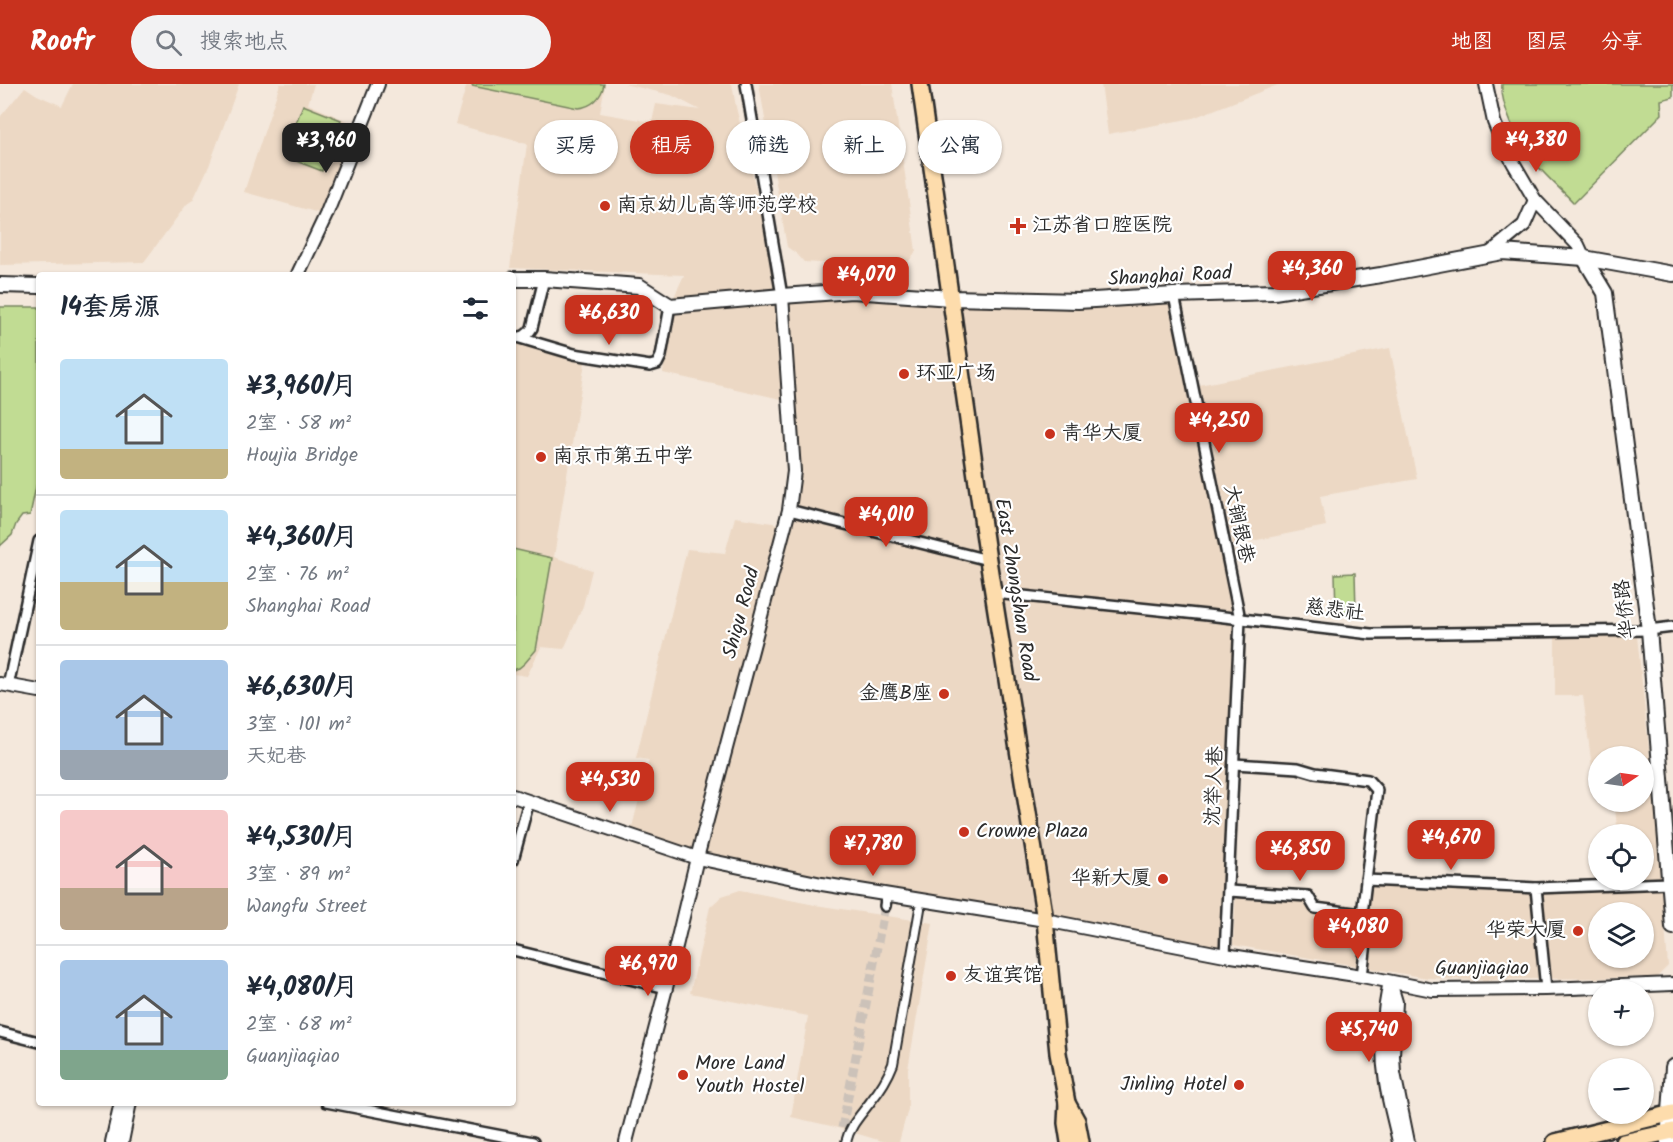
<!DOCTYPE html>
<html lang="zh">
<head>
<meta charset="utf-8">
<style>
  :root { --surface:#fff; --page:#f2f2f3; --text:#1f2937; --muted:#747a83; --line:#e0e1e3; --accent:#c8321e }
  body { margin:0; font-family:Kalam,"LXGW WenKai TC",sans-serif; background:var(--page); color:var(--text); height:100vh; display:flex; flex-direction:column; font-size:22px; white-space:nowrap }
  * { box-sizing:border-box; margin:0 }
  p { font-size:20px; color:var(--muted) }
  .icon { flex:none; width:33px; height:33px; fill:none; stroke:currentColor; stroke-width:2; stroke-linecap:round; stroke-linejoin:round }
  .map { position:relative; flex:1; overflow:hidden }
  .drawer { position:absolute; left:36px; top:188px; width:480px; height:834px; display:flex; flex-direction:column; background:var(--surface); border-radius:6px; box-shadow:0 2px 4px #0004 }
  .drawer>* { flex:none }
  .guide { position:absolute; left:534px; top:36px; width:570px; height:54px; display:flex; gap:12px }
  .needle { width:39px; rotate:77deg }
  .fabs { position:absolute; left:1588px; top:662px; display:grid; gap:12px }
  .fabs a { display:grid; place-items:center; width:66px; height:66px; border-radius:50%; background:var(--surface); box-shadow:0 2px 4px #0004; font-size:30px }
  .price { position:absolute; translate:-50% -51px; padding:0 14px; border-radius:12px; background:var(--accent); color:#fff; font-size:20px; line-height:39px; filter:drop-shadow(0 2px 3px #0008) }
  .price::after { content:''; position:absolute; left:50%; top:36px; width:18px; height:14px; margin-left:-9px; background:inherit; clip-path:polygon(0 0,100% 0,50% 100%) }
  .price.on { background:#222; color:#fff }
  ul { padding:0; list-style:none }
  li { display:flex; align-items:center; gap:18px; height:150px; padding:0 24px }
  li+li { border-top:2px solid var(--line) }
  li span { display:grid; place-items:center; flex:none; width:168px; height:120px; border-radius:6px; color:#555 }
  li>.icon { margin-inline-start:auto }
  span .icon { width:72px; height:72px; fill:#fffc; stroke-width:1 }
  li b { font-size:26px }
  h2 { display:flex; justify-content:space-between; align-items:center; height:72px; padding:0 24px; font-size:26px }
  .tag { padding:0 21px; border-radius:27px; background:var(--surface); box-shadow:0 2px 4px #0004; font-size:21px; line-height:54px }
  .tag.on { background:var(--accent); color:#fff }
  header { display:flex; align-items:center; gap:36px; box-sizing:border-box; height:84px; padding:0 30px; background:var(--accent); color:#fff }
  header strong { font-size:28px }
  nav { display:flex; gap:33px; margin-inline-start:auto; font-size:21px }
  .search { width:420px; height:54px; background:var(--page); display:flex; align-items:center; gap:15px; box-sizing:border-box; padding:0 21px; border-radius:33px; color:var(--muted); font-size:22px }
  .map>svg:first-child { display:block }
</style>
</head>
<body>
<header>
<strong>Roofr</strong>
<div class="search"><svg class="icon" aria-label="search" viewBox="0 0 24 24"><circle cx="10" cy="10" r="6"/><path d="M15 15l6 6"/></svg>搜索地点</div>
<nav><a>地图</a><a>图层</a><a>分享</a></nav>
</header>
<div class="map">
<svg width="1673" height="1058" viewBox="0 0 1673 1058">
  <rect width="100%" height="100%" fill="#f4e8dc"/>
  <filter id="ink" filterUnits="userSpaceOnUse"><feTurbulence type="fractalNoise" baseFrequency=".0167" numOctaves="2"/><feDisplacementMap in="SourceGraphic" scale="12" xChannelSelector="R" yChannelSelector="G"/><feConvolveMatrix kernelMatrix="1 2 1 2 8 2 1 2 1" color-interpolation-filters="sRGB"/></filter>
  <g filter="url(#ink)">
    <g fill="#ecd8c4" fill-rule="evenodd">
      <polygon points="73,0 239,0 209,82 193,116 187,120 144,178 0,181 0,33 25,3 37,11 62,22"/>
      <polygon points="280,0 314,0 308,20 361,43 326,131 244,108"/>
      <polygon points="467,0 605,0 600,29 652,38 656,20 700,26 671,11 624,0 732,0 736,23 782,212 1174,211 1240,535 1225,871 822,800 630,751 649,676 636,674 687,465 725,469 735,433 786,441 789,426 790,317 663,289 670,222 684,191 510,184 527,60 455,40"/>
      <polygon points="759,0 892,0 916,167 904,184 804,178 797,170 787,163"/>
      <polygon points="1101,0 1280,0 1193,34 1108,50"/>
      <polygon points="513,253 586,272 554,473 592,486 583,522 564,565 541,563 527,592 513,590"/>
      <polygon points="1390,264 1417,395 1320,412 1326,442 1233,461 1199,301"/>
      <path d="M1637,552L1658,750L1668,882L1657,893L1475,896L1428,894L1233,861L1236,807L1308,812L1315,824L1361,830L1366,796L1536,804L1623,801L1622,795H1644V750H1618L1614,717H1644V672H1599V701L1594,700L1583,612H1555V553ZM1599,828H1644V873H1599Z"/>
      <polygon points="740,806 815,821 933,839 908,985 908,1025 899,1058 885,1058 831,1042 791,1033 808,932 690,909 710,823 722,812"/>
    </g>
    <g fill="#c1dc93" stroke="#76845f" stroke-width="1.5">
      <path d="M473,0H604C602,13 592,23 578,24L472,2Z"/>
      <path d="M1502,0H1673V13L1661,16L1662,30L1574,119C1560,104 1543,90 1531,74C1518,57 1500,21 1502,0Z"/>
      <polygon points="303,21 341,36 322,87 283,72"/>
      <polygon points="0,223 39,223 39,389 30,431 22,432 16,440 12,451 0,462"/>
      <polygon points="513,465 552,474 536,566 525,579 519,584 513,586"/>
      <polygon points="1355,489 1356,528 1336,529 1335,490"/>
    </g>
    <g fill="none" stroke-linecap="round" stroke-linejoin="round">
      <polyline stroke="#ccc2b9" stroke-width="9" stroke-dasharray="9 4.5" stroke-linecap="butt" points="842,1044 885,822"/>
      <defs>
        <path id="pedestrian" d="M846,1058C850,1041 861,1031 871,1017C880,1006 888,993 893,980L920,825"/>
        <g id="minor">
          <polyline points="746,0 782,212"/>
          <polyline points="1174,211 1240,535 1225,871"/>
          <path d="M513,253C522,254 527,252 532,244L544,195"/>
          <polyline points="520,254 574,270 650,282 657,280 661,272 670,222"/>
          <polyline points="789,426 988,476"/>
          <polyline points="994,509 1207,531 1371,550 1649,546 1673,543"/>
          <polyline points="8,602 39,457"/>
          <polyline points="1234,680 1298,684 1315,689 1368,696 1377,706 1362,830 1369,834 1362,892"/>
          <polyline points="513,776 529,717"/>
          <polyline points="1366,796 1536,804"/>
          <polyline points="1229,807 1308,812 1315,824 1362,830"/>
          <polyline points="885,822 887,810"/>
          <polyline points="513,866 666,904"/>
          <polyline points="1546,905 1536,804 1669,799"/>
          <polyline points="0,948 39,958"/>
          <polyline points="326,1018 533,1058"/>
        </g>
        <g id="tertiary">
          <polyline points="1486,0 1494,38 1503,60 1514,80 1535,116 1578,161 1584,174"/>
          <polyline points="1489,170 1524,141 1535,116"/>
          <polyline points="298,190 326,131 378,0"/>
          <polyline points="0,600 39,607"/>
          <polyline points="513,712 697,774 822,800 1045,836 1225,871 1362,892 1433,906 1546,905 1673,900"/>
          <polyline points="1390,898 1396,918 1393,971 1394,989 1408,1058"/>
          <path d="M1389,902C1383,932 1381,968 1386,999C1389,1019 1395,1039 1399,1058"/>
          <polyline points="112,1058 121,1018"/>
          <polyline points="122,1058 130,1018"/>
          <polyline points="626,1058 666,904 697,774 789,426 794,387 782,212"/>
        </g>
        <g id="secondary">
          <polyline points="1584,174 1605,209 1649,546 1673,843"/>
          <polyline points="513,195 544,195 639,202 670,222 782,212 852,207 951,214 1078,217 1174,211 1274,208 1381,191 1502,168 1584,174 1673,190"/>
          <polyline points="0,201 39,202"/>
          <polyline points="1668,1058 1673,983"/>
        </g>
        <g id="primary">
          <polyline points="920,0 988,476 1045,836 1058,969 1067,1019 1066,1039 1069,1058"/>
          <polyline points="1067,1019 1077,1037 1081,1058"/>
          <polyline points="1555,1058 1673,1029"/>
          <polyline points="1623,1058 1673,1047"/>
        </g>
      </defs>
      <use href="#pedestrian" stroke="#2b2b2b" stroke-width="12"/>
      <use href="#minor" stroke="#2b2b2b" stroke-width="14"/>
      <use href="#tertiary" stroke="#2b2b2b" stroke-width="16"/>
      <use href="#secondary" stroke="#2b2b2b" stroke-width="18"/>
      <use href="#primary" stroke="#2b2b2b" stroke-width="20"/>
      <use href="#pedestrian" stroke="#fff" stroke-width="8"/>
      <use href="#minor" stroke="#fff" stroke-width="9"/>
      <use href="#tertiary" stroke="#fff" stroke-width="12"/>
      <use href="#secondary" stroke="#fff" stroke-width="14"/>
      <use href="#primary" stroke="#fddcac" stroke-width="15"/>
    </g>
  </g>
  <g fill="#c8321e" stroke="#fff" stroke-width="2">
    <circle cx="605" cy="122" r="6"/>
    <path d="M1015 133h6v6h6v6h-6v6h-6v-6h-6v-6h6z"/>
    <circle cx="904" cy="290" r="6"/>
    <circle cx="1050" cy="350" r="6"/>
    <circle cx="541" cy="373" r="6"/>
    <circle cx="944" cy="610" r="6"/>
    <circle cx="964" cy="748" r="6"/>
    <circle cx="1163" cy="795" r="6"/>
    <circle cx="1578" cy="847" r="6"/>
    <circle cx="951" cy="892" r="6"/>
    <circle cx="683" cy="991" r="6"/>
    <circle cx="1239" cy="1001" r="6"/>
  </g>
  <g text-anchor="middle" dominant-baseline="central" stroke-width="4.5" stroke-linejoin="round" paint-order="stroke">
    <g font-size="20" fill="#2b2b2b" stroke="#fff" text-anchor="start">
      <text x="617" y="122">南京幼儿高等师范学校</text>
      <text x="1032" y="142">江苏省口腔医院</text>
      <text x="916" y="290">环亚广场</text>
      <text x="1062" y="350">青华大厦</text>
      <text x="553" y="373">南京市第五中学</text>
      <text x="932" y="610" text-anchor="end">金鹰B座</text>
      <text x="976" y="748">Crowne Plaza</text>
      <text x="1151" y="795" text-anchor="end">华新大厦</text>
      <text x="1566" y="847" text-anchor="end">华荣大厦</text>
      <text x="963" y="892">友谊宾馆</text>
      <text x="695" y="980">More Land<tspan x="695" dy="23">Youth Hostel</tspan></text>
      <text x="1227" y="1001" text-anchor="end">Jinling Hotel</text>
    </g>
    <g font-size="20" fill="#2b2b2b" stroke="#fff">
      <text transform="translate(1170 193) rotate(-3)">Shanghai Road</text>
      <text transform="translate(1238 440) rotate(78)">大锏银巷</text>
      <text transform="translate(1015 506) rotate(81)">East Zhongshan Road</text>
      <text transform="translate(1626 525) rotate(-97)">华侨路</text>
      <text transform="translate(1335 527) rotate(7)">慈悲社</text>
      <text transform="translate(742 529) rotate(-75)">Shigu Road</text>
      <text transform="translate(1215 702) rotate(-88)">沈举人巷</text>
      <text x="1482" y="885">Guanjiaqiao</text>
    </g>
  </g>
</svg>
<div class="fabs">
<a><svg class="needle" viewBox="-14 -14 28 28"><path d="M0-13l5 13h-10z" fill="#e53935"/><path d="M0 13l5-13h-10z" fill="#747a83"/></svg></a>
<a><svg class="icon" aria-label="locate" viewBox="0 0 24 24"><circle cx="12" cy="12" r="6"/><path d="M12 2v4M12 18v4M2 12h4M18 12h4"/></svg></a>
<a><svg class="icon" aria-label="layers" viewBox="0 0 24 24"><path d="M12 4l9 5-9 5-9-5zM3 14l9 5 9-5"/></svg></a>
<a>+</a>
<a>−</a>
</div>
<b class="price" style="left:1536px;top:89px">¥4,380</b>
<b class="price on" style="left:326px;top:90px">¥3,960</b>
<b class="price" style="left:1312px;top:218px">¥4,360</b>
<b class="price" style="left:866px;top:224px">¥4,070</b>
<b class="price" style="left:609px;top:262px">¥6,630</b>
<b class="price" style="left:1219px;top:370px">¥4,250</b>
<b class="price" style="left:886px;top:464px">¥4,010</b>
<b class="price" style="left:610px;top:729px">¥4,530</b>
<b class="price" style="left:1451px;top:787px">¥4,670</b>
<b class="price" style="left:873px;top:793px">¥7,780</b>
<b class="price" style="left:1300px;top:798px">¥6,850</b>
<b class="price" style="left:1358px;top:876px">¥4,080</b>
<b class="price" style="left:648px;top:913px">¥6,970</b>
<b class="price" style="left:1369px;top:979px">¥5,740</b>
<div class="guide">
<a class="tag">买房</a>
<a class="tag on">租房</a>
<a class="tag">筛选</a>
<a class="tag">新上</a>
<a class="tag">公寓</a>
</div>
<section class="drawer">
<h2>14套房源<svg class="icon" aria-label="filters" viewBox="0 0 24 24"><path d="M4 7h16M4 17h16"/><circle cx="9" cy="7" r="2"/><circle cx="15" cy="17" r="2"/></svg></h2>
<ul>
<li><span style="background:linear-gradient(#bfe0f5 75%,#c2b280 0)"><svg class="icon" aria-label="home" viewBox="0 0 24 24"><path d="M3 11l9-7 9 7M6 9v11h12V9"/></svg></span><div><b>¥3,960/月</b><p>2室 · 58 m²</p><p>Houjia Bridge</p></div></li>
<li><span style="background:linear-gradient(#bfe0f5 60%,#c2b280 0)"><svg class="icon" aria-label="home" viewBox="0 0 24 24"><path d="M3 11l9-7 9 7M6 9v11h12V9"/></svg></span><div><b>¥4,360/月</b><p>2室 · 76 m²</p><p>Shanghai Road</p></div></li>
<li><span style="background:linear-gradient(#a9c7e8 75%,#9aa5b1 0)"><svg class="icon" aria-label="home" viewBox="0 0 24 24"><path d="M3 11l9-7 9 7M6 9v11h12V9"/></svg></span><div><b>¥6,630/月</b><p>3室 · 101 m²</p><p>天妃巷</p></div></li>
<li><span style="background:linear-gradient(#f6c9c9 65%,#b9a48a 0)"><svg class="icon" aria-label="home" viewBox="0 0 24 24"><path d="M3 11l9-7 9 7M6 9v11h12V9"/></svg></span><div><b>¥4,530/月</b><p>3室 · 89 m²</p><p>Wangfu Street</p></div></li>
<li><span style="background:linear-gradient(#a9c7e8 75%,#7fa58c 0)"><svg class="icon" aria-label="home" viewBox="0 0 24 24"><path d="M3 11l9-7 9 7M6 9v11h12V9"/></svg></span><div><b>¥4,080/月</b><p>2室 · 68 m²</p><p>Guanjiaqiao</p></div></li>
</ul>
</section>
</div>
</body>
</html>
